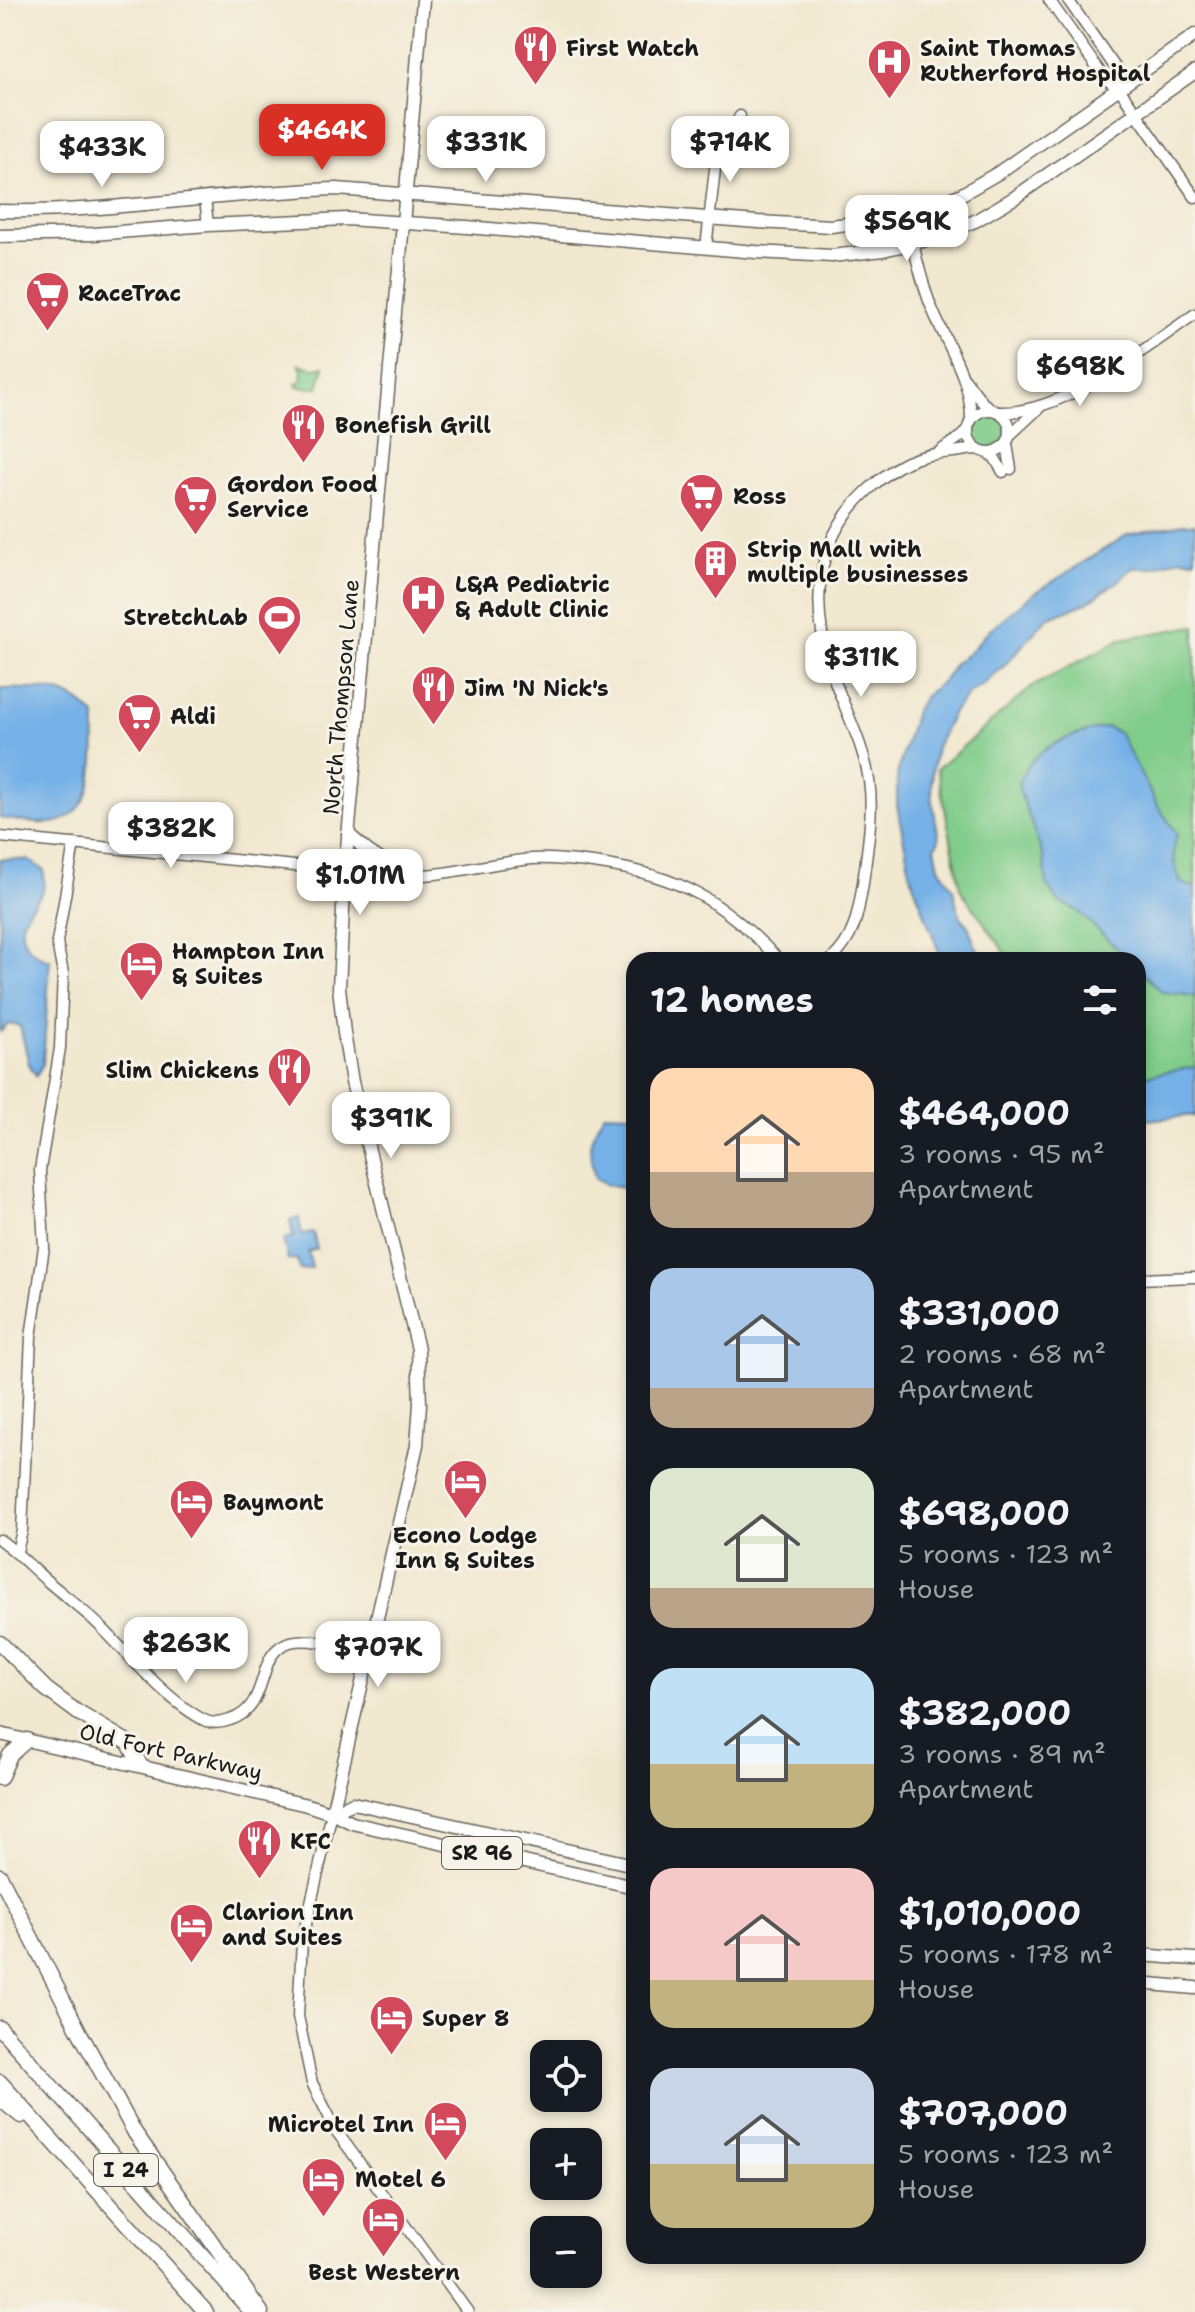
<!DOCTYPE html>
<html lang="en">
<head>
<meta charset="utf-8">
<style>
  :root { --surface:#171b24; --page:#242831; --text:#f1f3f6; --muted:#9ea1a6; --accent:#d93025 }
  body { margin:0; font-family:"Shantell Sans",sans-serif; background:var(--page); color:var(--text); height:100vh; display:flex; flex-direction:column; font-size:30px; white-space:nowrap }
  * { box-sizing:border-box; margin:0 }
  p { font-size:26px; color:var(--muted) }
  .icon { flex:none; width:44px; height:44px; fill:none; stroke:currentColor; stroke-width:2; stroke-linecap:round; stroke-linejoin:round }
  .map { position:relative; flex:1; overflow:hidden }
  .side { position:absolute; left:626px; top:952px; width:520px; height:1312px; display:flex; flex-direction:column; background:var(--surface); border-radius:24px; box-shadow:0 4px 12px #0003 }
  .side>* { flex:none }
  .fabs { position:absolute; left:530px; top:2040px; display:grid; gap:16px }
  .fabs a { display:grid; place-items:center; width:72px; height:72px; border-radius:16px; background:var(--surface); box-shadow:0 4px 12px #0003; font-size:40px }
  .price { position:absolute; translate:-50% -68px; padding:0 18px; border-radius:16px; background:#fff; color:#222; font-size:26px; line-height:52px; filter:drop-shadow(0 2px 4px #0008) }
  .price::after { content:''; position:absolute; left:50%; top:48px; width:24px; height:18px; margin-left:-12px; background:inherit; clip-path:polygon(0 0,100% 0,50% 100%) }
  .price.current { background:var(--accent); color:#fff }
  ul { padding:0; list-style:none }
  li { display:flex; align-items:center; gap:24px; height:200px; padding:0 24px }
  li span { display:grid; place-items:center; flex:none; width:224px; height:160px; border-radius:24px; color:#555 }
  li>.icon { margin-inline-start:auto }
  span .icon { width:96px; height:96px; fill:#fffc; stroke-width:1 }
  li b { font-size:34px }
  h2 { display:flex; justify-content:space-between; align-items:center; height:96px; padding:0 24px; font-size:34px }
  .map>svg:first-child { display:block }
</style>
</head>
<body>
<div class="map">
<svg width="1195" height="2312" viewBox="0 0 1195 2312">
  <rect width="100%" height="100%" fill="#f7f3e8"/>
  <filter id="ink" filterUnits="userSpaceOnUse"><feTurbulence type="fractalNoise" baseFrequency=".0125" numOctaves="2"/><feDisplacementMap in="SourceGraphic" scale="16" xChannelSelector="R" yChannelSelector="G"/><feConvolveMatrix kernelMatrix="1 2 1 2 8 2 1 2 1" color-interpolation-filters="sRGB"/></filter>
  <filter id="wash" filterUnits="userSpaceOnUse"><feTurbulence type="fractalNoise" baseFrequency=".006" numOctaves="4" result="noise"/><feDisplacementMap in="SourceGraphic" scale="32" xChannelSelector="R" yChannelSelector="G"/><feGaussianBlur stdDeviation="1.8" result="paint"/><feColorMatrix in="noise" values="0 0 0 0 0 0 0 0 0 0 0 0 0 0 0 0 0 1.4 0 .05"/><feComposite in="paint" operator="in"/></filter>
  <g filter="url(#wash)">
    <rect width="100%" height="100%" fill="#f1e8d0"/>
    <g fill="#80cc8a" stroke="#4e7453" stroke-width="2">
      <polygon points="299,364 312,368 324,367 318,388 297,387 296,384 301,381 302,371"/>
      <circle cx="989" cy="431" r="17"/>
      <polygon points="1195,626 1195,1117 1138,1100 1138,960 1010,960 961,890 937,769 1033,686 1121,639"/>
    </g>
    <g fill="#75b1e7" stroke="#486682" stroke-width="2">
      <polygon points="1183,524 1195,524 1195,560 1181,558 1151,568 1132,568 1120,580 1086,603 1047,618 1004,666 983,685 969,693 953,712 936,747 932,773 932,798 939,840 935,847 939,867 953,888 959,915 968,926 976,947 984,960 942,960 911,877 897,805 897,775 915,711 926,695 945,679 954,664 970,652 988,631 1033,594 1127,535"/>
      <path d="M0,689C39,689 67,684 95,716C94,752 100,810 57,822C41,826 17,820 0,818Z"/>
      <path d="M1107,727L1119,733L1156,803L1177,834C1170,852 1174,866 1181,883L1195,887V996L1162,992L1138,968V960H1129L1078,911L1059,902L1047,886L1043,856L1018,786C1029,747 1072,734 1107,727Z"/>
      <path d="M0,859L28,860L44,870C44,876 45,884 43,890C41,897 32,904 28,911C13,933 27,954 50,960L43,1064L36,1076L29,1064L20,1026L8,1024L0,1032Z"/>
      <polygon points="1195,1067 1195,1115 1138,1121 1138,1077"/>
      <path d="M604,1113L634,1114V1190L607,1185L595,1178C587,1146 588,1141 604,1113Z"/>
      <polygon points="299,1218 302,1234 313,1232 317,1249 308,1252 312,1268 300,1270 297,1259 288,1260 283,1239 293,1237 290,1220"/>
    </g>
  </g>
  <g filter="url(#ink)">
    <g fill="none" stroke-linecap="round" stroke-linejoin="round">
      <defs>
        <g id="minor">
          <polyline points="1049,0 1105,79 1118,87 1117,70 1068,0"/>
          <polyline points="1118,87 1195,197"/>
          <polyline points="205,198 208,225"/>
          <path d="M913,243C917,261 922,280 928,298C942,339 972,376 971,421"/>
          <polyline points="706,248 716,160 740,116"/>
          <polyline points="965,379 983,403 993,410"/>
          <circle cx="989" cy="431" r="21"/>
          <path d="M999,412C1062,415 1144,349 1195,314"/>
          <polyline points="1010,435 1039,408"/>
          <polyline points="1007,444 1011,469"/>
          <polyline points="940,451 963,435 968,428"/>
          <polyline points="987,453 994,457 1003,472"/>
          <path d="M0,837L386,875C402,875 419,876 435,874C468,870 500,862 532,859C555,858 578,861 600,864C681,876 723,901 779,960"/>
          <path d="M831,960C855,938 858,914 863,883C867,851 874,813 869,780C863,741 843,707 831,670C810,603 814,540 868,490C896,464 915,454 954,452C962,451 970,449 978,449"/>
          <polyline points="1138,1279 1195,1277"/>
          <path d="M0,1540C17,1552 30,1566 46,1580C66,1597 88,1613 106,1632C133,1660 171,1704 206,1721C214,1724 222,1723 230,1720C273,1706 253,1653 290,1642C313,1636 345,1649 368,1654"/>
          <polyline points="17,1551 22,1531 31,1337 44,1247 40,1170 60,1048 63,974 57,942 74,844"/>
          <polyline points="332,1813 302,1941 298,2016 312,2083 337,2132 468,2312"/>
        </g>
        <g id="major">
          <path d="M0,211C112,213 224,192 337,189L758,222L831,226L878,220L919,211L962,194L998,173L1195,35"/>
          <polyline points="0,236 93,234 208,225 347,219 467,227 756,252 832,256 883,250 928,240 975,221 1014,198 1195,72"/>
          <polyline points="348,834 371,854 407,875"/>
          <polyline points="0,1734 307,1805 332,1813 352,1823 634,1887"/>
          <polyline points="332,1813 417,1445 420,1404 418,1349 352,1082 344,1033 339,987 345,871 423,0"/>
          <polyline points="332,1813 353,1803 634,1865"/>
          <polyline points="1138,1955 1195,1959"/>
          <polyline points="1138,1983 1195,1988"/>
        </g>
        <g id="highway">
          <polyline points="0,1643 46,1689 77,1712 129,1743 140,1765"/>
          <polyline points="0,1778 10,1755 27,1740"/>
          <polyline points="0,1876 80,2033 135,2133 261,2312"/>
          <polyline points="0,2028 249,2309"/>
          <polyline points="0,2082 206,2312"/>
          <polyline points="0,2099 21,2116"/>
        </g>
      </defs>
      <use href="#minor" stroke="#67635b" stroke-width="13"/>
      <use href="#major" stroke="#67635b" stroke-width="15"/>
      <use href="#highway" stroke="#67635b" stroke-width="17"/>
      <use href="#minor" stroke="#fff" stroke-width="10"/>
      <use href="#major" stroke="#fff" stroke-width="12"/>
      <use href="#highway" stroke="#fff" stroke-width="14"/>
    </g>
  </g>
  <defs>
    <symbol id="restaurant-pin" viewBox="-11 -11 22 30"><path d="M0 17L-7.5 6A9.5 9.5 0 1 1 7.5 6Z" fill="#d1495b" stroke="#f7f3e8"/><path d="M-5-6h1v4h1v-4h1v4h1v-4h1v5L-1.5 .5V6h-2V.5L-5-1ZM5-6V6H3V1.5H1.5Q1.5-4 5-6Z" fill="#fff"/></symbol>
    <symbol id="hospital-pin" viewBox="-11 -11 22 30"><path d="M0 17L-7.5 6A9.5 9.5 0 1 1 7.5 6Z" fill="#d1495b" stroke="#f7f3e8"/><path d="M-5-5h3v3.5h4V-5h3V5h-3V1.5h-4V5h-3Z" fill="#fff"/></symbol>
    <symbol id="supermarket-pin" viewBox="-11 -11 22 30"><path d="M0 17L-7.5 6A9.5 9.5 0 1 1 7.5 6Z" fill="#d1495b" stroke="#f7f3e8"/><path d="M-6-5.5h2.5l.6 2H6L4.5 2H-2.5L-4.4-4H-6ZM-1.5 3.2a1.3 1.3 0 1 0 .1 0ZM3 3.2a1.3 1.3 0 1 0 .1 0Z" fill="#fff"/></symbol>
    <symbol id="building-pin" viewBox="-11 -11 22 30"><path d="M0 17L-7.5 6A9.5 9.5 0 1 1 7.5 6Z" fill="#d1495b" stroke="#f7f3e8"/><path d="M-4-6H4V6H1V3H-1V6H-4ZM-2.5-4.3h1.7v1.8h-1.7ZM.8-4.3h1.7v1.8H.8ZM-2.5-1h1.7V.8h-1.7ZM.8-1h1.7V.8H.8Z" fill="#fff"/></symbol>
    <symbol id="stadium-pin" viewBox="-11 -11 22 30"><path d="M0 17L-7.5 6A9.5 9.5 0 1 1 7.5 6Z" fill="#d1495b" stroke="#f7f3e8"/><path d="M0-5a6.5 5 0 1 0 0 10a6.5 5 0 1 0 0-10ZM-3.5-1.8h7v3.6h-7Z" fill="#fff"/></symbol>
    <symbol id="hotel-pin" viewBox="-11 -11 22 30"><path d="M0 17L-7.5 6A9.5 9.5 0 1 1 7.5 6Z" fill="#d1495b" stroke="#f7f3e8"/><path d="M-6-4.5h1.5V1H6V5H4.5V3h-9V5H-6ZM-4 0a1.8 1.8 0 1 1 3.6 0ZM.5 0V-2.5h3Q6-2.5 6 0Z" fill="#fff"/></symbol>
  </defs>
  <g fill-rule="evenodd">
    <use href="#restaurant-pin" x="510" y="22" width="51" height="69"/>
    <use href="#hospital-pin" x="864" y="36" width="51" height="69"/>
    <use href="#supermarket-pin" x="22" y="268" width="51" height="69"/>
    <use href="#restaurant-pin" x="278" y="400" width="51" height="69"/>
    <use href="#supermarket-pin" x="676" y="470" width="51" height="69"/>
    <use href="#supermarket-pin" x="170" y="472" width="51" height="69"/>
    <use href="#building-pin" x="690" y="536" width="51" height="69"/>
    <use href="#hospital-pin" x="398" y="572" width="51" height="69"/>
    <use href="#stadium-pin" x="254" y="592" width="51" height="69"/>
    <use href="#restaurant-pin" x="408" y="662" width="51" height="69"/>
    <use href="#supermarket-pin" x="114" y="690" width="51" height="69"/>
    <use href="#hotel-pin" x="116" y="938" width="51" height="69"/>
    <use href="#restaurant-pin" x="264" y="1044" width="51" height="69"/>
    <use href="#hotel-pin" x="440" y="1456" width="51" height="69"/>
    <use href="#hotel-pin" x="166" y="1476" width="51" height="69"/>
    <use href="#restaurant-pin" x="234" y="1816" width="51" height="69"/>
    <use href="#hotel-pin" x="166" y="1900" width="51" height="69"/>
    <use href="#hotel-pin" x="366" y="1992" width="51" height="69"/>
    <use href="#hotel-pin" x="420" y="2098" width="51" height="69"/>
    <use href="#hotel-pin" x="298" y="2154" width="51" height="69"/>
    <use href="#hotel-pin" x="358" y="2194" width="51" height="69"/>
  </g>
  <g text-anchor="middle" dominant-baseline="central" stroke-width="6" stroke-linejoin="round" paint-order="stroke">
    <g fill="#f7f3e8" stroke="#5e5c59" stroke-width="2">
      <rect x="442" y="1837" width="80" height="32" rx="6"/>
      <rect x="94" y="2154" width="64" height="32" rx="6"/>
    </g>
    <g font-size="20" font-weight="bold" fill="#1c1c1c">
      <text x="482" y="1853">SR 96</text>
      <text x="126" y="2170">I 24</text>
    </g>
    <g font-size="22" font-weight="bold" fill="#1c1c1c" stroke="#f7f3e8" text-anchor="start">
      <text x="566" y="48">First Watch</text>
      <text x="920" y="48">Saint Thomas<tspan x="920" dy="25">Rutherford Hospital</tspan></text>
      <text x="78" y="293">RaceTrac</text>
      <text x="335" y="425">Bonefish Grill</text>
      <text x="227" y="484">Gordon Food<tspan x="227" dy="25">Service</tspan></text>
      <text x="733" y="496">Ross</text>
      <text x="747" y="549">Strip Mall with<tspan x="747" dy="25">multiple businesses</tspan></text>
      <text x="455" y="584">L&amp;A Pediatric<tspan x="455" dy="25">&amp; Adult Clinic</tspan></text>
      <text x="248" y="617" text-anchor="end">StretchLab</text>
      <text x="464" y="688">Jim 'N Nick's</text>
      <text x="170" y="716">Aldi</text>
      <text x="172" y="951">Hampton Inn<tspan x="172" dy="25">&amp; Suites</tspan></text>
      <text x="259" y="1070" text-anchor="end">Slim Chickens</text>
      <text x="223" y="1502">Baymont</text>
      <text x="465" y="1535" text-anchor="middle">Econo Lodge<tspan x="465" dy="25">Inn &amp; Suites</tspan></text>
      <text x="290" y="1841">KFC</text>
      <text x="222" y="1912">Clarion Inn<tspan x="222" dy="25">and Suites</tspan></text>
      <text x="422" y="2018">Super 8</text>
      <text x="414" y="2124" text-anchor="end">Microtel Inn</text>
      <text x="355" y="2179">Motel 6</text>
      <text x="384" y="2272" text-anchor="middle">Best Western</text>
    </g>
    <g font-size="22" fill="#1c1c1c" stroke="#f7f3e8">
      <text transform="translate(341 697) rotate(-85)">North Thompson Lane</text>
      <text transform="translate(171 1752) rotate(13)">Old Fort Parkway</text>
    </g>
  </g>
</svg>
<div class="fabs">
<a><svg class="icon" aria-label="locate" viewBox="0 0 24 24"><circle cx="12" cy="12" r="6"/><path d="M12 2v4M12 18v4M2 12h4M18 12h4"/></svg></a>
<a>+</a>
<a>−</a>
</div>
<b class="price current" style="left:322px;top:172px">$464K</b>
<b class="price" style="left:486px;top:184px">$331K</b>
<b class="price" style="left:730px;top:184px">$714K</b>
<b class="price" style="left:102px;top:189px">$433K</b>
<b class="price" style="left:907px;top:263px">$569K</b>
<b class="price" style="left:1080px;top:408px">$698K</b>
<b class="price" style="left:861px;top:699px">$311K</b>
<b class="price" style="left:171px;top:870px">$382K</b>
<b class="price" style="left:360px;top:917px">$1.01M</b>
<b class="price" style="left:391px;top:1160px">$391K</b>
<b class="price" style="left:186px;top:1685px">$263K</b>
<b class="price" style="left:378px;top:1689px">$707K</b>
<section class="side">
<h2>12 homes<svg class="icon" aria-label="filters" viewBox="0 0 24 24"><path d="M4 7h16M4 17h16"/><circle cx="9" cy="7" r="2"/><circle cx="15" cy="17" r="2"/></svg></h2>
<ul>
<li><span style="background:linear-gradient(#ffd9b3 65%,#b9a48a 0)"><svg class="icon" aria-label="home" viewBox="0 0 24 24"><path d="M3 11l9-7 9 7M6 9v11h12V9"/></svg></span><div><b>$464,000</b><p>3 rooms · 95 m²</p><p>Apartment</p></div></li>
<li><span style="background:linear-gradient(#a9c7e8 75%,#b9a48a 0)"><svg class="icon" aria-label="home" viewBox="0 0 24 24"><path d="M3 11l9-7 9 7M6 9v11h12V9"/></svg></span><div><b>$331,000</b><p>2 rooms · 68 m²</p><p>Apartment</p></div></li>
<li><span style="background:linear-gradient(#dfe7d0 75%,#b9a48a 0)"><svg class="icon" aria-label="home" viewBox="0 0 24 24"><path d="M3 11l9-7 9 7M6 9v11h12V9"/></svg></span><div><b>$698,000</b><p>5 rooms · 123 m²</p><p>House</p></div></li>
<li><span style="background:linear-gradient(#bfe0f5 60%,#c2b280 0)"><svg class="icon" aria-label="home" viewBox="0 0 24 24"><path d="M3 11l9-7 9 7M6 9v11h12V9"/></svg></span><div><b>$382,000</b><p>3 rooms · 89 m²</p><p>Apartment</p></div></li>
<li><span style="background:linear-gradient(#f6c9c9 70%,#c2b280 0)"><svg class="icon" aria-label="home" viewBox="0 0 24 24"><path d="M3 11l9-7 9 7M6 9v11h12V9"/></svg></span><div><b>$1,010,000</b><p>5 rooms · 178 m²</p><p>House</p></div></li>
<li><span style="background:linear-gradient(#c9d6e8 60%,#c2b280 0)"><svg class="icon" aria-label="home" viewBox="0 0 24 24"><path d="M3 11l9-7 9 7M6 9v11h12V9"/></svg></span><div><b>$707,000</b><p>5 rooms · 123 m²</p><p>House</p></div></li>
</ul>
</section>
</div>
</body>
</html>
